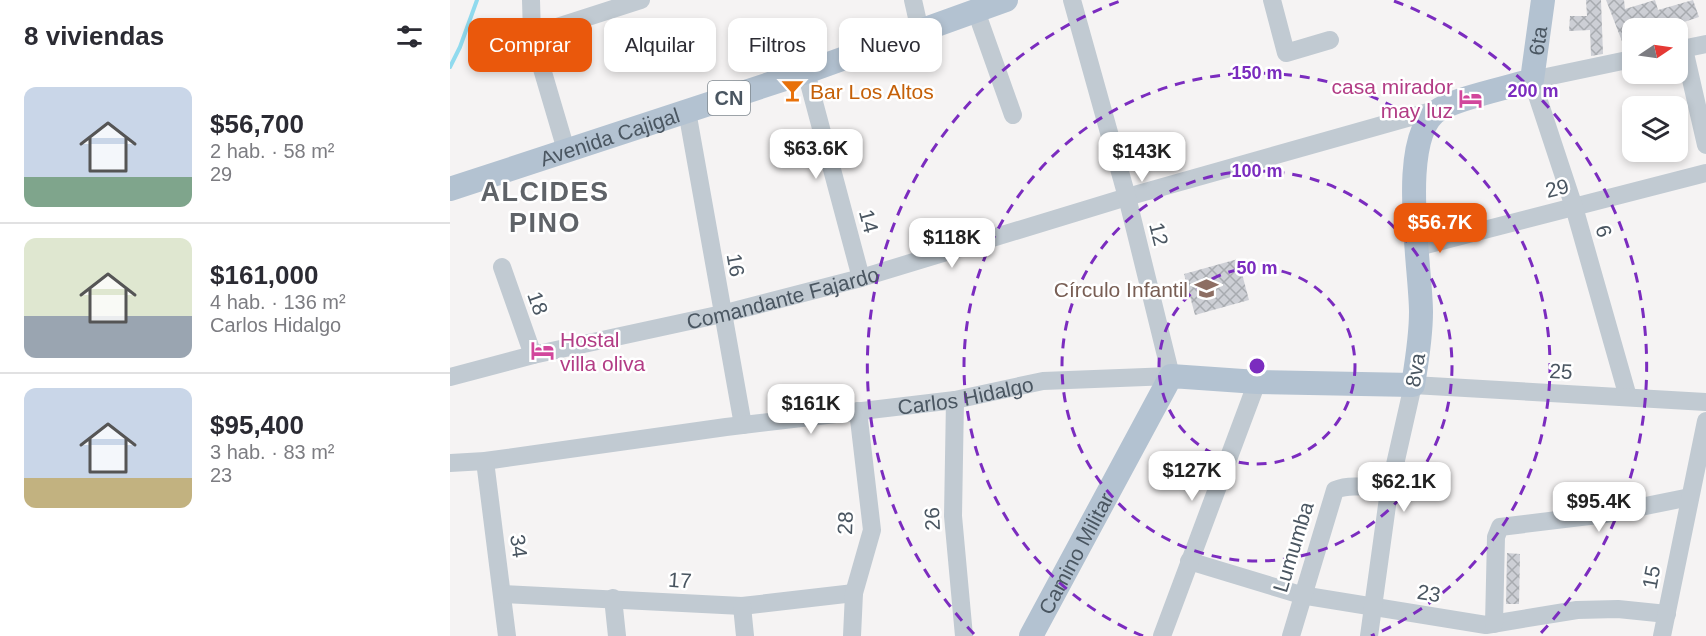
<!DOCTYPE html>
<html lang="es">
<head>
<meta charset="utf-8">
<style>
  :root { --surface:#fff; --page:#f7f7f7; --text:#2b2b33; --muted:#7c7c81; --line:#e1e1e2; --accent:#ea580c }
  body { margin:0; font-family:Helvetica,sans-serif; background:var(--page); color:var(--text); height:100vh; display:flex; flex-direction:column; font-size:22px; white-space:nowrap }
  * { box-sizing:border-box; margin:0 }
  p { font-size:20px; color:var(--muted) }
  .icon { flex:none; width:33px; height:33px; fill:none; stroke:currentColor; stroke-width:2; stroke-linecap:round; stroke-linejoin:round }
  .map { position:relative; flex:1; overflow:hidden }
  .panel { display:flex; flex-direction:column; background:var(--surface); width:450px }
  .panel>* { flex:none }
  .top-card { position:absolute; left:18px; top:18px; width:570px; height:54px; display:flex; gap:12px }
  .needle { width:39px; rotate:77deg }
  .fabs { position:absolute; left:1172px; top:18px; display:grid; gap:12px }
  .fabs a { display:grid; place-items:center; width:66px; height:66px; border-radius:12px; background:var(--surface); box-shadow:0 3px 9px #0003; font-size:30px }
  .price { position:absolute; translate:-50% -51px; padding:0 14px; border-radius:12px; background:#fff; color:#222; font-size:20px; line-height:39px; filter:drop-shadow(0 2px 3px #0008) }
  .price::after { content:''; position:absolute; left:50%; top:36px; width:18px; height:14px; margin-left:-9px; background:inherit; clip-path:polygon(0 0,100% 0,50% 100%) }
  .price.current { background:var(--accent); color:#fff }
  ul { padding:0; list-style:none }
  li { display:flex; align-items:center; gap:18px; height:150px; padding:0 24px }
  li+li { border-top:2px solid var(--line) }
  li span { display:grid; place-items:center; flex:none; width:168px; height:120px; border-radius:12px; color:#555 }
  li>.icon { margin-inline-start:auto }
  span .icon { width:72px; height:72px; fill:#fffc; stroke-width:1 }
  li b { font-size:26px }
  h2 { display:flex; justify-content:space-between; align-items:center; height:72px; padding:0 24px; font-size:26px }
  .tag { padding:0 21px; border-radius:12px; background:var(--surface); box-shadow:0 3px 9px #0003; font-size:21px; line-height:54px }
  .tag.current { background:var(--accent); color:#fff }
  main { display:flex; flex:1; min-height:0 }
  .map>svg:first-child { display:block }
</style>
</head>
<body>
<main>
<section class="panel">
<h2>8 viviendas<svg class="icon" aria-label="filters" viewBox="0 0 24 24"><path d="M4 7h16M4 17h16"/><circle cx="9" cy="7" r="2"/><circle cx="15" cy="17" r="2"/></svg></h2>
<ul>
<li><span style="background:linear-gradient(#c9d6e8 75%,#7fa58c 0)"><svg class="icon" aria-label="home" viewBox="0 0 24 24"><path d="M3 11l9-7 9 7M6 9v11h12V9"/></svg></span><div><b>$56,700</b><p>2 hab. · 58 m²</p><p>29</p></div></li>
<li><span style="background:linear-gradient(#dfe7d0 65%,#9aa5b1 0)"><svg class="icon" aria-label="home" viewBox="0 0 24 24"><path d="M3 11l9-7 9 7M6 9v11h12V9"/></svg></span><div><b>$161,000</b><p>4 hab. · 136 m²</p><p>Carlos Hidalgo</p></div></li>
<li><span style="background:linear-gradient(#c9d6e8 75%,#c2b280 0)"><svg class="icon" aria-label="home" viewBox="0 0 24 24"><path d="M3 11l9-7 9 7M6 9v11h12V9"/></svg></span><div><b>$95,400</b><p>3 hab. · 83 m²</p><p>23</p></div></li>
</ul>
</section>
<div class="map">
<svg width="1256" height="636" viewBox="0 0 1256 636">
  <defs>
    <pattern id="building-cross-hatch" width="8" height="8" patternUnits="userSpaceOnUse" patternTransform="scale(1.5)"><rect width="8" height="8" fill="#cdcfd5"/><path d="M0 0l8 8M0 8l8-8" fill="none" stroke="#a8abb0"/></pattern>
  </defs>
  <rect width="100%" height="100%" fill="#f5f3f3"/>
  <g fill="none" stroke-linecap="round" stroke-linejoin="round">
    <polyline stroke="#90daee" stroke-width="4" points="0,67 10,47 27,0"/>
  </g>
  <g fill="url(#building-cross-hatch)">
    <polygon points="1136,0 1151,0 1153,54 1141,56 1140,30 1119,31 1120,16 1137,16"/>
    <polygon points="1156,0 1174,0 1175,9 1205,0 1208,10 1243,0 1249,17 1216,28 1182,28 1182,48 1175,49"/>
    <polygon points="788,259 799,300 745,315 734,274"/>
    <polygon points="1057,553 1070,554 1069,604 1056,604"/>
  </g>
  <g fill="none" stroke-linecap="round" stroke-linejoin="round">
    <g stroke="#c1cad2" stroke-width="18">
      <polyline points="81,0 82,35 116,150"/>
      <polyline points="463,0 470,31"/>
      <polyline points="822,0 836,53 880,40"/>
      <polyline points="526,11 563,115"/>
      <polyline points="82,35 191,0"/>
      <polyline points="1234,49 1256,145"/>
      <polyline points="1227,50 1256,44"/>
      <polyline points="356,72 411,278"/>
      <polyline points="237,111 293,425"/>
      <polyline points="968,247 1256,173"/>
      <polyline points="52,267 83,355"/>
      <path id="s1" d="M0,377L83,355L272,314L411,278L677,197L989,109"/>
      <polyline points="1178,397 1124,207 1082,80 1182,59"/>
      <polyline points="505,400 503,516 514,636"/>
      <polyline points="35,461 57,636"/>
      <path id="s2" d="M0,463L35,461L276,427L505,400L593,381L721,376L677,197L622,0"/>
      <polyline points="739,561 851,595 1036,625 1127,610 1168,609 1217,614"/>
      <polyline points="53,594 292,606 404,593"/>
      <polyline points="163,598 167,636"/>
      <polyline points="292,606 295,636"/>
      <polyline points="1044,624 1046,537 1050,527 1156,514 1240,497"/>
      <polyline points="402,636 404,593 422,530 408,411"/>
      <polyline points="712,636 807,382"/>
      <path d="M841,636L885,490C901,483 922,488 939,491"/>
      <polyline points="919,636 939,491 963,385 1256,402"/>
      <polyline points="1212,636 1256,421"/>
    </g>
    <g stroke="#b3c2d1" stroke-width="24">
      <path id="s3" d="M0,189L356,72L556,0"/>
      <path id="s4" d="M581,636L721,376L807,382L963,385C967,360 971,337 971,312C971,266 946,133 990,109C1011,97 1057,88 1082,80L1093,0"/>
    </g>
  </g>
  <g fill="none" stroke="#7b2cbf" stroke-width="3" stroke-dasharray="10 8">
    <circle cx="807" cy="366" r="98"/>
    <circle cx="807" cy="366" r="195"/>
    <path d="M693 636A293 293 0 1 1 921 636"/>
    <path d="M524 634A390 390 0 0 1 670 1M944 1A390 390 0 0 1 1090 634"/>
  </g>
  <defs>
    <symbol id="bar-bare" viewBox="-9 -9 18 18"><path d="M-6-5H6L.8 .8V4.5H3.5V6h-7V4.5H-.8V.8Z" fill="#e8710a" stroke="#fff" stroke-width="2.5" paint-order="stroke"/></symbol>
    <symbol id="hotel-bare" viewBox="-9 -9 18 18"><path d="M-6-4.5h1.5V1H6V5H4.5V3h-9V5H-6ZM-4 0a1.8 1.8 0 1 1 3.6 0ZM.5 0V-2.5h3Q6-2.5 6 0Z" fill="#d1479c" stroke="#fff" stroke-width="2.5" paint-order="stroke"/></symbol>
    <symbol id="school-bare" viewBox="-9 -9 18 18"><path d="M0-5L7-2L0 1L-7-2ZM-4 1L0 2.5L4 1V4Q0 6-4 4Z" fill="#8d6e63" stroke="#fff" stroke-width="2.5" paint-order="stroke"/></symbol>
  </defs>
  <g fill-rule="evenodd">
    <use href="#bar-bare" x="326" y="74" width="33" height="33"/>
    <use href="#hotel-bare" x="1004" y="82" width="33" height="33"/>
    <use href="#school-bare" x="740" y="272" width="33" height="33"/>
    <use href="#hotel-bare" x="76" y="334" width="33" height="33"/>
  </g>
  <g text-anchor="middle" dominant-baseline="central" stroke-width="5" stroke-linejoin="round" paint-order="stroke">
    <rect fill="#fff" stroke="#808990" stroke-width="1.5" x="258" y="81" width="42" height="34" rx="4.5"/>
    <g font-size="20" font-weight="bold" fill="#4a5661">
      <text x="279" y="98">CN</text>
    </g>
    <g font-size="21" fill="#4a5661" stroke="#fff">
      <text stroke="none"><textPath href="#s4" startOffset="958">6ta</textPath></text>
      <text stroke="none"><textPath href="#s3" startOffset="168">Avenida Cajigal</textPath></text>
      <text transform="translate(1107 188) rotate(-14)">29</text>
      <text transform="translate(419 221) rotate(75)">14</text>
      <text transform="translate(1154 231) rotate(74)">6</text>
      <text transform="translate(709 234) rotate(76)">12</text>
      <text transform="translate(286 265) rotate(80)">16</text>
      <text stroke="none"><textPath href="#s1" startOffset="342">Comandante Fajardo</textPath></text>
      <text transform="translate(88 303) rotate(71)">18</text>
      <text transform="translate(965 370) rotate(-80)">8va</text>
      <text transform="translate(1111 371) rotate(3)">25</text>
      <text stroke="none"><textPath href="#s2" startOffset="520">Carlos Hidalgo</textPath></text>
      <text transform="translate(482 519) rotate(-93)">26</text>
      <text transform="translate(395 523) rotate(-88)">28</text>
      <text transform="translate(69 546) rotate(82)">34</text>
      <text transform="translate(843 547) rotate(-73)">Lumumba</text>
      <text stroke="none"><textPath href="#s4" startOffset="94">Camino Militar</textPath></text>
      <text transform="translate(1201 577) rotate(-79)">15</text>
      <text transform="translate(230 580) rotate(4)">17</text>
      <text transform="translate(979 593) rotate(9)">23</text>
    </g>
    <g font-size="21" fill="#b23c85" stroke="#fff" text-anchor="end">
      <text x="1003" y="86">casa mirador<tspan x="1003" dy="24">may luz</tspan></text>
      <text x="110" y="339" text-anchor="start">Hostal<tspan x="110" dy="24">villa oliva</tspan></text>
    </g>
    <g font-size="21" fill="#c56008" stroke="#fff" text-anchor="start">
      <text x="360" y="91">Bar Los Altos</text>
    </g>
    <g font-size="21" fill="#785e54" stroke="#fff" text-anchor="end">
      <text x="738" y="289">Círculo Infantil</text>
    </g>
    <g font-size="27" font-weight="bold" letter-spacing="1.5" fill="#5f6368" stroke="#fff">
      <text x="95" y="192">ALCIDES<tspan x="95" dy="31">PINO</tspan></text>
    </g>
  </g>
  <circle cx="807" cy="366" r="9" fill="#7b2cbf" stroke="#fff" stroke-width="3"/>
  <g font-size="18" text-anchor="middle" font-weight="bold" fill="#7b2cbf" stroke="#fff" stroke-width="5" stroke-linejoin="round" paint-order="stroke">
    <text x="807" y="79">150 m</text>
    <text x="1083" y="97">200 m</text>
    <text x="807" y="177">100 m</text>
    <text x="807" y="274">50 m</text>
  </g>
</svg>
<div class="fabs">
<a><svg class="needle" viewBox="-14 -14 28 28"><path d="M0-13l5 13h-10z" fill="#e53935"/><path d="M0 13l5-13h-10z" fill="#7c7c81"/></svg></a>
<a><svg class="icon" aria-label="layers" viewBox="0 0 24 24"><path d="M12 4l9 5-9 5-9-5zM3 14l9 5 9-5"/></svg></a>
</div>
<b class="price" style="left:366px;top:180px">$63.6K</b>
<b class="price" style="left:692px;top:183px">$143K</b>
<b class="price current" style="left:990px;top:254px">$56.7K</b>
<b class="price" style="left:502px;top:269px">$118K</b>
<b class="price" style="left:361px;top:435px">$161K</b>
<b class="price" style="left:742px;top:502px">$127K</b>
<b class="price" style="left:954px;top:513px">$62.1K</b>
<b class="price" style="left:1149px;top:533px">$95.4K</b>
<div class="top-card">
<a class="tag current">Comprar</a>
<a class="tag">Alquilar</a>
<a class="tag">Filtros</a>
<a class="tag">Nuevo</a>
</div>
</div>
</main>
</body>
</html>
